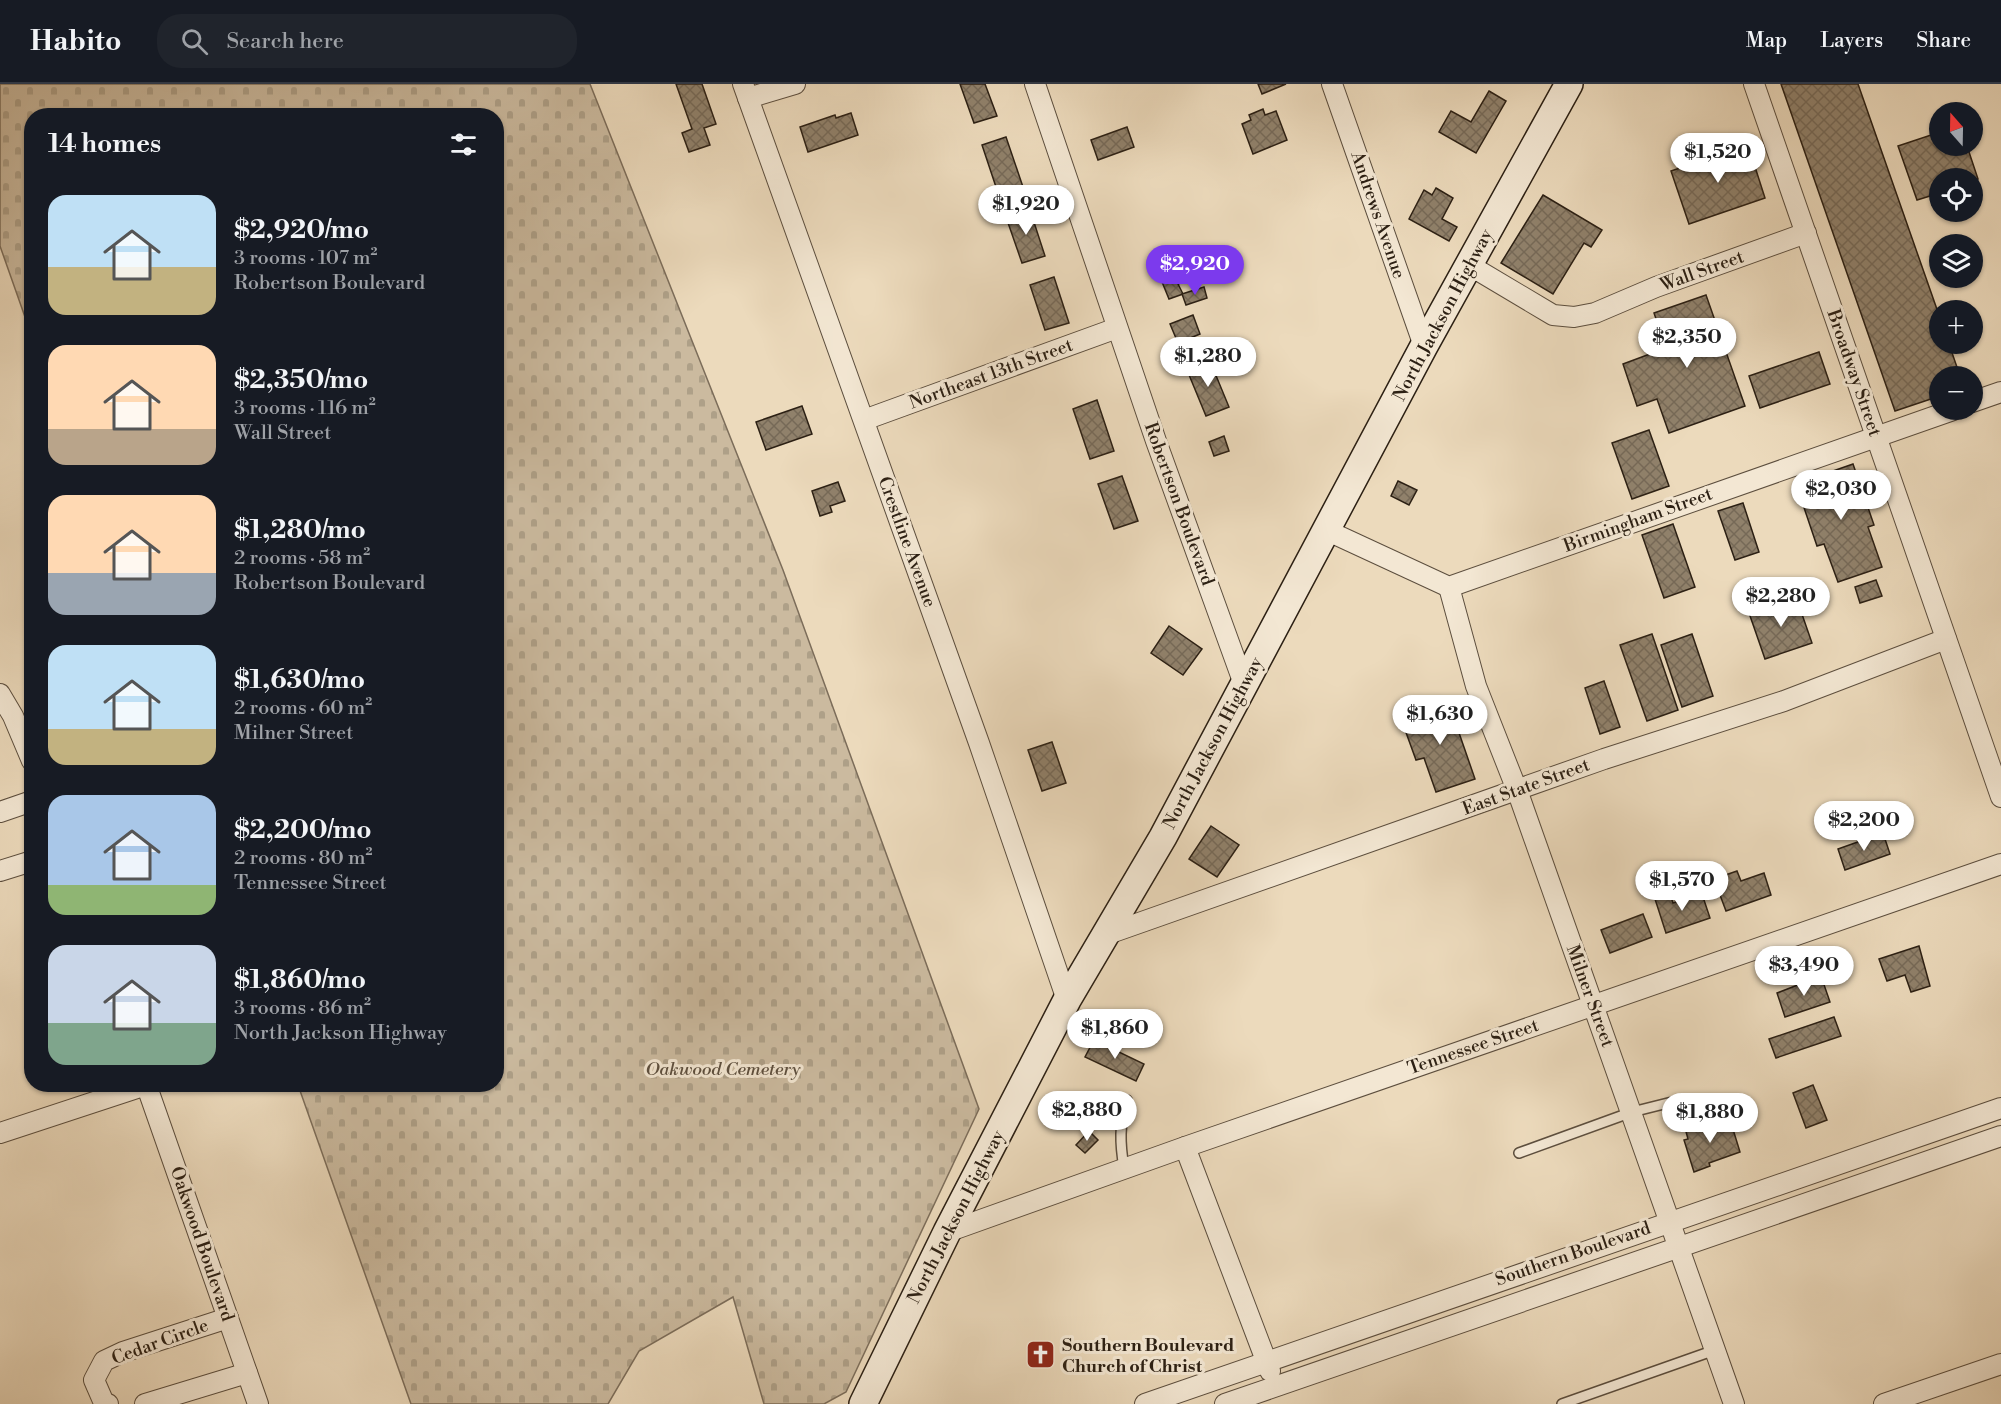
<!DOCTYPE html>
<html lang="en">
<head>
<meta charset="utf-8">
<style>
  :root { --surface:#171b24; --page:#20242c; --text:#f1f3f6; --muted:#9ea1a6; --line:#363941; --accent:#7c3aed }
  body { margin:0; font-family:"Libre Bodoni",serif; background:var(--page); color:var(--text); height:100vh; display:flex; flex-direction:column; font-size:22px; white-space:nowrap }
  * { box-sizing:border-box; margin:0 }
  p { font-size:20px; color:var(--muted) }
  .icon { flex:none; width:33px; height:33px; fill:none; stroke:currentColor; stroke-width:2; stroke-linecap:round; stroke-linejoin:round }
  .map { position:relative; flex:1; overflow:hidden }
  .panel { position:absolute; left:24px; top:24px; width:480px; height:984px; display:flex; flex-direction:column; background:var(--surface); border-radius:24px; box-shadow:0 2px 4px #0004 }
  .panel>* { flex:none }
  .needle { width:39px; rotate:340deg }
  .fabs { position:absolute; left:1929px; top:18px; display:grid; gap:12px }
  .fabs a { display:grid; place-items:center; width:54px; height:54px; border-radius:50%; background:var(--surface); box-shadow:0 2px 4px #0004; font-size:30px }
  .price { position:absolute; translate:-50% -51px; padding:0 14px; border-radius:21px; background:#fff; color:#222; font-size:20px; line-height:39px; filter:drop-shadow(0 2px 3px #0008) }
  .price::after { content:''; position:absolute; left:50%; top:36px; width:18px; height:14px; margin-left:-9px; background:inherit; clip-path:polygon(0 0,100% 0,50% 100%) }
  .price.current { background:var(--accent); color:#fff }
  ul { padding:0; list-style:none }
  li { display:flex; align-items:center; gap:18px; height:150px; padding:0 24px }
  li span { display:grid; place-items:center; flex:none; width:168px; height:120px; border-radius:18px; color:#555 }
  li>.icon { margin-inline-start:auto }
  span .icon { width:72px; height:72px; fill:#fffc; stroke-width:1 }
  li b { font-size:26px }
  h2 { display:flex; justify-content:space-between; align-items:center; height:72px; padding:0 24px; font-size:26px }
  header { display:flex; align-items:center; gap:36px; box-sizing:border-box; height:84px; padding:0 30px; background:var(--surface); border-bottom:2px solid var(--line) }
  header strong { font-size:28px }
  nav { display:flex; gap:33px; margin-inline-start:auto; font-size:21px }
  .search { width:420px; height:54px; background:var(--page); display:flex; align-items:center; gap:15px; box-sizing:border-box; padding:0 21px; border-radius:24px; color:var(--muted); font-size:22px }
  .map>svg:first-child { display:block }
</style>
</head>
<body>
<header>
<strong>Habito</strong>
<div class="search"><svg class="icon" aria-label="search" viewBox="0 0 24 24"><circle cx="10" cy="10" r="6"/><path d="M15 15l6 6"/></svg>Search here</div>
<nav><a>Map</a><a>Layers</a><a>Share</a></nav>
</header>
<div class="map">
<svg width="2001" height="1320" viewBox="0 0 2001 1320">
  <defs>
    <pattern id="cemetery-stones" width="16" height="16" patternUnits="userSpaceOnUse" patternTransform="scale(1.5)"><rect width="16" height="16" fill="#cbba9f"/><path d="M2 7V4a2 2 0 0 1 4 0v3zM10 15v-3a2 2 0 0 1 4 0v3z" fill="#aea088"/></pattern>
    <pattern id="building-cross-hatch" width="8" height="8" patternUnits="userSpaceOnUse" patternTransform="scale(1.5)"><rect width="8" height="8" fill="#90816b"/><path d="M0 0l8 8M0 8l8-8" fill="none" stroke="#766957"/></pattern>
  </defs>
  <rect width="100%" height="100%" fill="#ecdabc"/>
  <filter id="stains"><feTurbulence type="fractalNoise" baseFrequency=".00333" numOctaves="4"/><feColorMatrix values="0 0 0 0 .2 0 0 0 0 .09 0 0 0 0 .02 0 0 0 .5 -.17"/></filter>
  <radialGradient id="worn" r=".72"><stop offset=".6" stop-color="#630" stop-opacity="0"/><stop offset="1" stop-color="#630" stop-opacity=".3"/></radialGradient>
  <polygon fill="url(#cemetery-stones)" stroke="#7c6d5a" stroke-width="1.5" points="0,0 590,0 783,486 979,1025 846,1308 824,1320 764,1320 733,1213 639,1267 608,1320 411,1320 298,1001 496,1000 496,32 32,32 31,250 0,162"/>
  <g fill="url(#building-cross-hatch)" stroke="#2c2014" stroke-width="1.5">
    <polygon points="676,0 702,0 716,40 704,44 710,61 689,68 682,49 692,45"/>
    <polygon points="960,0 985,0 997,32 974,39"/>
    <polygon points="1258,0 1286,0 1262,10"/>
    <polygon points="1781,0 1858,0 1940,234 1940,260 1949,260 1960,292 1940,292 1940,312 1895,327"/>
    <polygon points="1489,7 1506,17 1476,69 1439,48 1451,27 1471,38"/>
    <polygon points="1263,25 1265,31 1276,27 1287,56 1253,70 1242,40 1251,36 1249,31"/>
    <polygon points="851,29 858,51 808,68 800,43 835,31 836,34"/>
    <polygon points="1127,43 1134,63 1098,76 1091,56"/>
    <polygon points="1940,48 1940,62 1967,62 1978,95 1972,97 1972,94 1940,94 1940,109 1917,116 1898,62"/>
    <polygon points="1006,53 1023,103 999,112 982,61"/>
    <polygon points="1748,61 1765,114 1689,140 1671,87"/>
    <polygon points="1436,104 1453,114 1442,135 1457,143 1449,157 1409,135 1424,106 1432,111"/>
    <polygon points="1543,111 1602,146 1591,163 1584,159 1553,210 1501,179"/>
    <polygon points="1030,126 1045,172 1022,179 1006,133"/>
    <polygon points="1183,184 1188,196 1178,200 1183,210 1169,215 1160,193"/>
    <polygon points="1054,193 1069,239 1045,246 1030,201"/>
    <polygon points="1204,203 1207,214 1186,221 1182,210"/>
    <polygon points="1706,211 1745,322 1669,349 1657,315 1637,322 1623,280 1666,264 1654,229"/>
    <polygon points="1193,231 1200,250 1178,259 1170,240"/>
    <polygon points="1819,268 1830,300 1760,324 1749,292"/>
    <polygon points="1210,277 1229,323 1206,332 1187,286"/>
    <polygon points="1097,316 1114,367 1090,375 1073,325"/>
    <polygon points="802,322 812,350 766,366 756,338"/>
    <polygon points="1649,346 1669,402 1632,415 1612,359"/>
    <polygon points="1224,352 1229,367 1214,372 1209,358"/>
    <polygon points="1853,380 1874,441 1868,443 1882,483 1838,498 1824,460 1817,462 1796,400"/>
    <polygon points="1122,392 1138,437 1114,445 1098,400"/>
    <polygon points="1398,397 1417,406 1409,421 1391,412"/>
    <polygon points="838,398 845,417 830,422 832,428 820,432 812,407"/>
    <polygon points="1743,419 1759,468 1735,476 1718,427"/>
    <polygon points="1673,440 1695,503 1664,514 1642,451"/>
    <polygon points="1876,496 1882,512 1860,519 1855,503"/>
    <polygon points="1796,513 1812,559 1765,575 1749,529"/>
    <polygon points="1169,542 1202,565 1183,591 1151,569"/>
    <polygon points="1652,550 1678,626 1647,637 1620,561"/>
    <polygon points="1692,550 1713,612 1682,623 1661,561"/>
    <polygon points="1604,597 1620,643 1600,650 1585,604"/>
    <polygon points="1448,617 1475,695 1436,708 1424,674 1416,676 1404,643 1412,640 1409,631"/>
    <polygon points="1052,658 1066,699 1042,707 1028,666"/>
    <polygon points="1211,742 1239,761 1217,793 1189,775"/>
    <polygon points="1883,749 1890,770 1845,786 1838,765"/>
    <polygon points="1737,787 1741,797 1764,789 1771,811 1726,827 1714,795"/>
    <polygon points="1670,810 1673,819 1702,810 1710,834 1666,849 1655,815"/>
    <polygon points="1643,830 1652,853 1610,869 1601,846"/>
    <polygon points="1919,862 1930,902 1911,908 1905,891 1887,897 1879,875"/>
    <polygon points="1821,892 1830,918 1785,933 1777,909"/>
    <polygon points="1834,933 1841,952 1776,974 1769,955"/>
    <polygon points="1094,956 1144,980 1136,997 1085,973"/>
    <polygon points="1813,1001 1827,1036 1806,1044 1793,1009"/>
    <polygon points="1715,1034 1720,1046 1732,1042 1740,1068 1709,1079 1710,1082 1694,1088 1684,1056 1688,1055 1685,1044"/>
    <polygon points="1089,1047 1098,1056 1085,1069 1076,1061"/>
  </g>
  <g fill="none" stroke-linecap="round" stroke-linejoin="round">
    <defs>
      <g id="lane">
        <polyline points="1519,1069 1632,1028 1684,1015"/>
        <path d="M1124,1084C1120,1060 1119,1040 1127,1016"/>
        <polyline points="1562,1320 1715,1266"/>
      </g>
      <g id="street">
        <polyline points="743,0 979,659 1067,916"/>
        <polyline points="1035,0 1156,357 1244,600"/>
        <polyline points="1332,0 1424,262"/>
        <polyline points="1754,0 2001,713"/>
        <polyline points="748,14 795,0"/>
        <polyline points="1469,181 1553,231 1574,233 1595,229 1656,203 1806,149"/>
        <polyline points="1972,318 2001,308"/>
        <polyline points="864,336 1117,244"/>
        <polyline points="1328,447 1449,503 1953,326"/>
        <polyline points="1449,503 1476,602 1517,706 1734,1320"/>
        <polyline points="0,610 13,632 32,677"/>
        <polyline points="0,728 32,717"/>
        <polyline points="0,787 32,777"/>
        <polyline points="1105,851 1604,675 1784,617 1946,555"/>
        <polyline points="146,1000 258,1320"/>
        <polyline points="0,1049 146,1001"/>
        <polyline points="1185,1063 1270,1287"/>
        <polyline points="947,1148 1185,1063 2001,780"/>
        <polyline points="108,1320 104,1319 94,1296 104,1277 123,1268 228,1234"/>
        <polyline points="145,1320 247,1289"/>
        <polyline points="1145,1320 2001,1024"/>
        <polyline points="1225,1320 2001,1052"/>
        <polyline points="1884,1320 2001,1280"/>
      </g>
      <polyline id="secondary" points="863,1320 947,1148 1067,916 1163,753 1424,262 1569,0"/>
    </defs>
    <use href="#lane" stroke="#5c4e3e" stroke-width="12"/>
    <use href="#street" stroke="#5c4e3e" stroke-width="22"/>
    <use href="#secondary" stroke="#2c2014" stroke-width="30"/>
    <use href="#lane" stroke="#f3e7d3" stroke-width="9"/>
    <use href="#street" stroke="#f3e7d3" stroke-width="20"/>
    <use href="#secondary" stroke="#f3e7d3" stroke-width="27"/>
  </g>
  <defs>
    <symbol id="church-square" viewBox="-11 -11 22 22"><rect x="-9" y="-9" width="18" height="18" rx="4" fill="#8f2418" stroke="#f3e7d3"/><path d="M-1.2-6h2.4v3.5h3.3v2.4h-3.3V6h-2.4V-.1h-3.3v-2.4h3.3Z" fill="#fff"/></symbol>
  </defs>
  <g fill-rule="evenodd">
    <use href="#church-square" x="1024" y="1254" width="33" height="33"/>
  </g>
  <g text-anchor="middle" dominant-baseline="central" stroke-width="6" stroke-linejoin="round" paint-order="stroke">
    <g font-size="18" fill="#2c2014" stroke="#f3e7d3">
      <text transform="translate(1378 131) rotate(71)">Andrews Avenue</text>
      <text transform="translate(1702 187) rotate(-20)">Wall Street</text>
      <text transform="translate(1443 231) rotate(-62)">North Jackson Highway</text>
      <text transform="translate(1854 289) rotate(71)">Broadway Street</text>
      <text transform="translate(991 290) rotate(-20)">Northeast 13th Street</text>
      <text transform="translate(1179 420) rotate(70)">Robertson Boulevard</text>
      <text transform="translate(1638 436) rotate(-20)">Birmingham Street</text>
      <text transform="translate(907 458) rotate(70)">Crestline Avenue</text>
      <text transform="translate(1213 659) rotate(-62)">North Jackson Highway</text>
      <text transform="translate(1526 703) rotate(-20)">East State Street</text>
      <text transform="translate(1590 912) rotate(70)">Milner Street</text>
      <text transform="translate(1473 963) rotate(-19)">Tennessee Street</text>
      <text transform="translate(956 1133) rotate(-63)">North Jackson Highway</text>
      <text transform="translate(202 1160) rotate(71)">Oakwood Boulevard</text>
      <text transform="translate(1573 1170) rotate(-19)">Southern Boulevard</text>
      <text transform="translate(160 1258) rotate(-20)">Cedar Circle</text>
    </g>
    <g font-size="18" font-style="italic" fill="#5c4e3e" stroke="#f3e7d3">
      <text x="723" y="985">Oakwood Cemetery</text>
    </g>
    <g font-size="18" font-weight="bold" fill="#2c2014" stroke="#f3e7d3" text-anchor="start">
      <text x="1062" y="1261">Southern Boulevard<tspan x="1062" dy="21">Church of Christ</tspan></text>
    </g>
  </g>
  <rect width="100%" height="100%" filter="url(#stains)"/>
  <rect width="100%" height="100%" fill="url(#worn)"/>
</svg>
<div class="fabs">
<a><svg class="needle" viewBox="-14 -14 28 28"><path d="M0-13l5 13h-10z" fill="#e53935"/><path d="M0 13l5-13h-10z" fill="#9ea1a6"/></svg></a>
<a><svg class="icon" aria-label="locate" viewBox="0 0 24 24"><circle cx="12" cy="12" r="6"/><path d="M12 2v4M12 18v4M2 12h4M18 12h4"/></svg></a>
<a><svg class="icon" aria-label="layers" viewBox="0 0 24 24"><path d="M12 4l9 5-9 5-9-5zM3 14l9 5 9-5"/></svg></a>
<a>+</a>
<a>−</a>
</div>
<b class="price" style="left:1718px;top:100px">$1,520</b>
<b class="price" style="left:1026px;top:152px">$1,920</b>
<b class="price current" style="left:1195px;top:212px">$2,920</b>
<b class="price" style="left:1687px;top:285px">$2,350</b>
<b class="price" style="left:1208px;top:304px">$1,280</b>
<b class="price" style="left:1841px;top:437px">$2,030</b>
<b class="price" style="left:1781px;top:544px">$2,280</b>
<b class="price" style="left:1440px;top:662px">$1,630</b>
<b class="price" style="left:1864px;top:768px">$2,200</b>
<b class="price" style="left:1682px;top:828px">$1,570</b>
<b class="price" style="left:1804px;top:913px">$3,490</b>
<b class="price" style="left:1115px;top:976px">$1,860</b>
<b class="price" style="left:1087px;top:1058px">$2,880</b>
<b class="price" style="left:1710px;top:1060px">$1,880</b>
<section class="panel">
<h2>14 homes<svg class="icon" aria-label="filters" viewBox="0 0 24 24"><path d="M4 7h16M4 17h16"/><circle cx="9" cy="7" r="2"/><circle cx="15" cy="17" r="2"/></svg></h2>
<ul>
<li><span style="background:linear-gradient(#bfe0f5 60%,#c2b280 0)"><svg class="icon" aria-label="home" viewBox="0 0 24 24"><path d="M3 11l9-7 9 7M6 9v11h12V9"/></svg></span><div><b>$2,920/mo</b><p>3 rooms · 107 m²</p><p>Robertson Boulevard</p></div></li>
<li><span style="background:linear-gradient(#ffd9b3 70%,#b9a48a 0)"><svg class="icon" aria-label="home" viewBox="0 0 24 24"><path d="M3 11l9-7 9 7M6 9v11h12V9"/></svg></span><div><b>$2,350/mo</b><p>3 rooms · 116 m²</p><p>Wall Street</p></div></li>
<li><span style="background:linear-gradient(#ffd9b3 65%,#9aa5b1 0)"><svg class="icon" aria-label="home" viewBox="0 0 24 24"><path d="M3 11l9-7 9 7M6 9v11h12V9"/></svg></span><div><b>$1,280/mo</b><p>2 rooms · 58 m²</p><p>Robertson Boulevard</p></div></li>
<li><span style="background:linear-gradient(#bfe0f5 70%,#c2b280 0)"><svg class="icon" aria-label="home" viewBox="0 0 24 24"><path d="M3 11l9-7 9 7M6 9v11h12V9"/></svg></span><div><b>$1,630/mo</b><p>2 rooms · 60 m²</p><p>Milner Street</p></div></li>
<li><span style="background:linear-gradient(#a9c7e8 75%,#8fb573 0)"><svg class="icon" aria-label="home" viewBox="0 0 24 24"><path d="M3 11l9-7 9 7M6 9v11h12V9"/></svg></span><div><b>$2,200/mo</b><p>2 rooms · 80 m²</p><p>Tennessee Street</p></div></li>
<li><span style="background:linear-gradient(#c9d6e8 65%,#7fa58c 0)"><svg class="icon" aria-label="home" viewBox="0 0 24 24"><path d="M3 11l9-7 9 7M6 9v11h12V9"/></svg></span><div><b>$1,860/mo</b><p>3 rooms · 86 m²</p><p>North Jackson Highway</p></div></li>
</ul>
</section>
</div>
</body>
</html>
